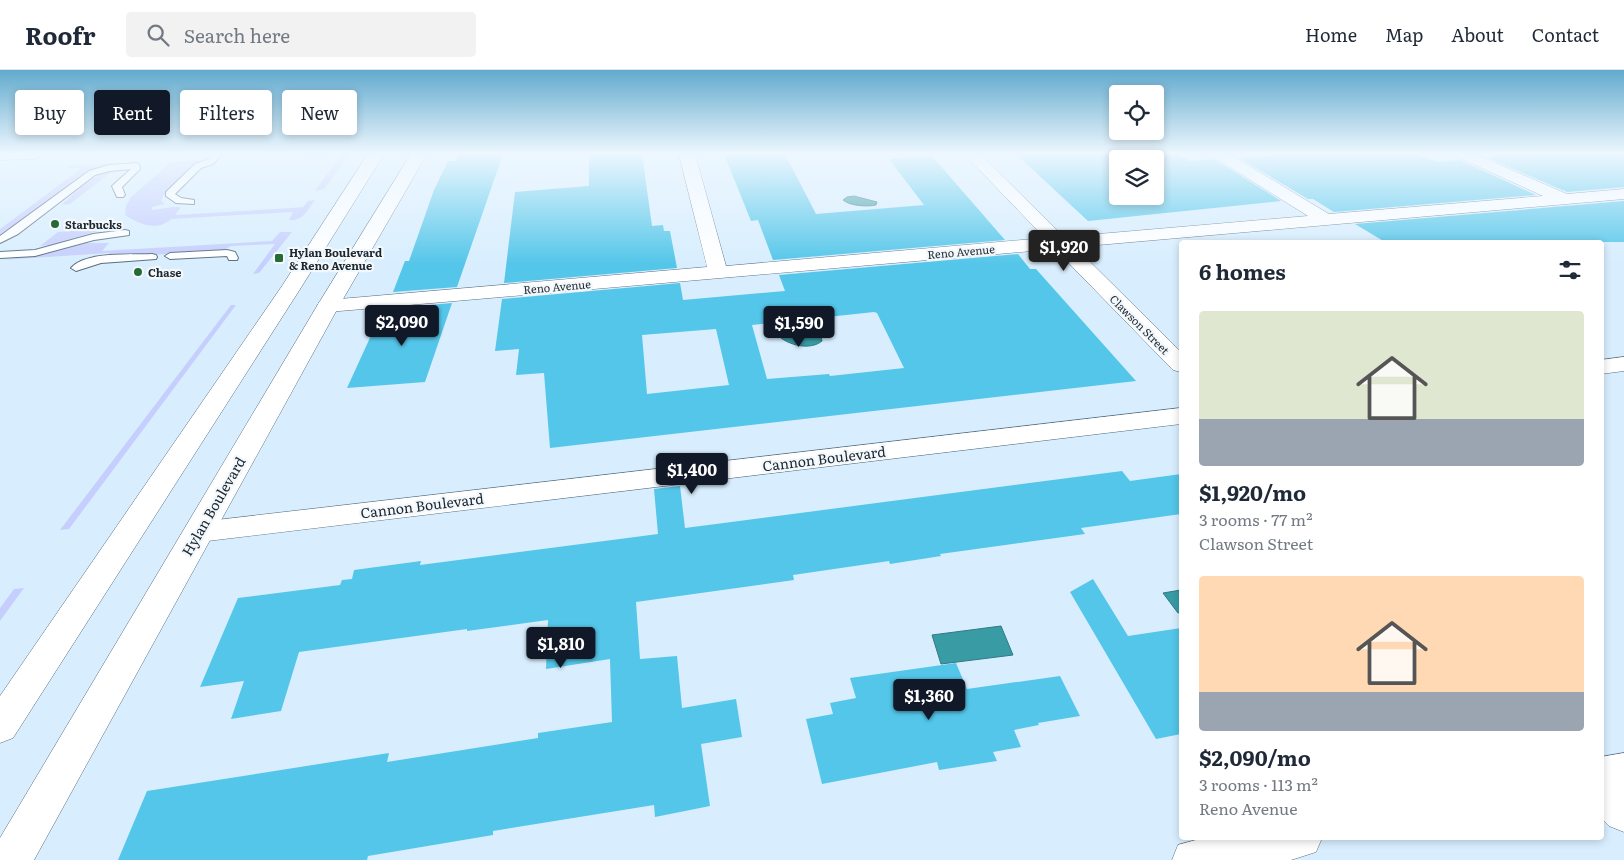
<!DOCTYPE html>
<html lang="en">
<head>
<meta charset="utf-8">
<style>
  :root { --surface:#fff; --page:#f2f2f3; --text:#1f2937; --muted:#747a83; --line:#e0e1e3; --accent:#111827 }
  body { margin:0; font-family:Literata,serif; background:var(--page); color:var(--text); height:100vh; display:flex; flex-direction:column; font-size:19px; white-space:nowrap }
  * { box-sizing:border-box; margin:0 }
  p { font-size:16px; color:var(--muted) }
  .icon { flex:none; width:28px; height:28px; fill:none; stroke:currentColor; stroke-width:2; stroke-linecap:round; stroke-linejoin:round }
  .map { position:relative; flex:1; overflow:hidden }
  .drawer { position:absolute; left:1179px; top:170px; width:425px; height:600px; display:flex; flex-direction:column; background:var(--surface); border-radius:5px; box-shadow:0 2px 8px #0003 }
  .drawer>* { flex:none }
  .banner { position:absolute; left:15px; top:20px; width:475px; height:45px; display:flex; gap:10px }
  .buttons { position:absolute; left:1109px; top:15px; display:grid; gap:10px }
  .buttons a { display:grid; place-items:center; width:55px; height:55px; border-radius:5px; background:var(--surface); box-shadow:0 2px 8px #0003; font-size:25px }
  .price { position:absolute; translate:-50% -42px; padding:0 11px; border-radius:5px; background:var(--accent); color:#fff; font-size:16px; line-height:32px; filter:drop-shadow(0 1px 2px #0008) }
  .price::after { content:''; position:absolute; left:50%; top:30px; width:15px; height:11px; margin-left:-8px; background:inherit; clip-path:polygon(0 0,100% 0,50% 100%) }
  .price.active { background:#222; color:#fff }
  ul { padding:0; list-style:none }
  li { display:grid; align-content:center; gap:10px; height:265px; padding:0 20px }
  li span { display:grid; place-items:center; height:155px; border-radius:5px; color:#555 }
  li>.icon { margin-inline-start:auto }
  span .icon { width:90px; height:90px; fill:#fffc; stroke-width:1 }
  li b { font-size:21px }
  h2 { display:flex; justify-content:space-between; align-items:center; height:60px; padding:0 20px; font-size:21px }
  .chip { padding:0 18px; border-radius:5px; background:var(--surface); box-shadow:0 2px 8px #0003; font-size:18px; line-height:45px }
  .chip.active { background:var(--accent); color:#fff }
  header { display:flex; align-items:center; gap:30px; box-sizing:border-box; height:70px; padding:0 25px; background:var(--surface); border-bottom:1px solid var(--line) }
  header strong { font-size:24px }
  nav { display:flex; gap:28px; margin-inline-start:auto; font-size:18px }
  .search { width:350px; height:45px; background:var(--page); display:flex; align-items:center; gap:12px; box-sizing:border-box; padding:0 18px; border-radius:5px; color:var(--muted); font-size:19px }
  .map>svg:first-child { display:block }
</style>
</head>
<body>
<header>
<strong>Roofr</strong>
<div class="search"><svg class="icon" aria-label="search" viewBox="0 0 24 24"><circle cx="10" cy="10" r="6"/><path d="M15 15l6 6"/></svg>Search here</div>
<nav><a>Home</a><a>Map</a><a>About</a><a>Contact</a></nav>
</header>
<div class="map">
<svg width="1624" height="790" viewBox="0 0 1624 790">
  <rect width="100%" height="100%" fill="#d8eefe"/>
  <g fill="#c6cefd">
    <polygon points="350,84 324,119 315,121 341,85 301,87 303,85"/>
    <path d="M210,90L199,93L163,126L161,131L165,134L152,137V140L173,137H181L175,145L292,138L303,137L308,131L315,130C307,141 303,151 289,150L293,142L171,149C157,162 139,154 125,145L126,136L131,127L171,92Z"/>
    <polygon points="132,93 104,98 25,152 7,159 0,164 0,159 82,98 66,98 67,96"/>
    <path d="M113,101L70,134L61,135C76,123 93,102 113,101Z"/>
    <polygon points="90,159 97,161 50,175 40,176 58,162"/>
    <polygon points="280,162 292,162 259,203 253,204 275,174 231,176 222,181 114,187 109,186 109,183 0,190 41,185 86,173 109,173 102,181 272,171"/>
    <polygon points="231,235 236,235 69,459 60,460"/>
    <polygon points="24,518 0,551 0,538 14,519"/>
  </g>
  <g fill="#399ca5" stroke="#317982">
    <path d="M854,126L877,132L876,135C867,137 850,136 843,130L847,127Z"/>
    <path d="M793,260C800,261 816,263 821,267L822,271C811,280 792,276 781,268L783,262Z"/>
    <polygon points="1181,520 1181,542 1178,543 1163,523"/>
    <polygon points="1001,556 1013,585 941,594 932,565"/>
  </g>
  <g fill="#54c6e9" fill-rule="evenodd">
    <polygon points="459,84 503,84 457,217 393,222 405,191 409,191 434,120 448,91 456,91"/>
    <polygon points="589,84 642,84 652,156 663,155 664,161 670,161 677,198 504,213 515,122 589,116"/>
    <polygon points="724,84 785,84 816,144 924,135 889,89 932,86 1005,170 773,190 758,150 751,151"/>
    <path d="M1016,84H1178L1189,91L1214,89L1281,131L1088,151ZM1118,89H1155V126H1118Z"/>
    <polygon points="1292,84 1415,84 1438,92 1460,90 1536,125 1334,142 1313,129 1308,129 1239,88"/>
    <polygon points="1494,84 1624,84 1624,117 1567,122 1488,88 1493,87"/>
    <polygon points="1624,131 1624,172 1385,172 1355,154"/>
    <path d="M1018,184L1030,199H1036L1136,311L550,378L544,303L516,305L519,279L495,281L502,229L680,213L683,230L785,221L779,205ZM874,242L877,243L904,298L830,306L829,304L767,309L752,255ZM716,259L729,315L647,324L642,265Z"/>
    <polygon points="452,233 425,312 347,318 374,259 380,258 387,239"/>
    <polygon points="1122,401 1130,411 1181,404 1181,444 1081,458 1085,464 940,484 941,486 890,494 889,491 793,505 794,510 636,532 640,589 677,586 682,638 736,629 742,667 701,674 710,736 655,747 654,735 493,761 493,765 368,786 367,790 118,790 147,721 389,683 387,692 538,668 538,663 612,652 610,589 546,599 548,550 467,561 467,559 299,582 281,641 231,649 244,611 200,617 238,528 340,515 342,510 352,509 354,500 421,491 420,495 658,464 654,419 680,416 685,458"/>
    <polygon points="1093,509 1128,566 1181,558 1181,664 1156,669 1070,522"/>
    <polygon points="956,593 967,619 1060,606 1080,646 1038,653 1039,655 1014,660 1021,677 993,682 997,691 939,700 937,692 822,714 806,649 833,644 830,633 856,628 850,608"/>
  </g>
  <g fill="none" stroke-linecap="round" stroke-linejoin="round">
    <defs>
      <g id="lane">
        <polygon points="214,84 222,84 213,94 201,98 175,124 181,128 194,130 194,134 176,133 166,126 166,122 195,94 207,90"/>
        <polygon points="136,93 139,94 140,99 122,117 125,125 123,127 117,127 112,116 131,99 110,101 95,105 18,164 0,173 0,166 89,101 109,95"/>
        <polygon points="125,160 129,161 129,165 94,170 35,186 0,188 0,182 35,180 93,164"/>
        <polygon points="227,180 235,182 238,188 237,190 229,190 227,186 170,189 165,186 170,183"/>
        <path d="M152,184L156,185L157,187L156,189L101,193L76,201L71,198C86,181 131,185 152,184Z"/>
      </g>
      <g id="street">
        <polygon points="679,84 695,84 726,196 1045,168 964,84 980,84 1064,167 1308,146 1214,87 1211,84 1229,84 1329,144 1543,126 1458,87 1455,84 1475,84 1567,124 1624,119 1624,129 1075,177 1181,282 1181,302 1173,300 1055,179 328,242 320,241 317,236 320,231 328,230 707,197"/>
        <polygon points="1624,287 1624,301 1601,304 1601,290"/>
        <polygon points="1181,338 1181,354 199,472 188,469 184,462 188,455 199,452"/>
        <polygon points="1624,683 1624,762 1609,756 1601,748 1601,687"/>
        <polygon points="1203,768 1322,768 1316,782 1291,790 1172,790 1178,775"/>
      </g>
      <polygon id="secondary" points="0,84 43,84 40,87 35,89 0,90"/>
      <g id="primary">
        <polygon points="368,84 384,84 302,216 13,668 0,673 0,626 282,216"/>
        <polygon points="411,84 427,84 339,236 34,790 0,790 0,768 317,236"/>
      </g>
    </defs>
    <use href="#lane" stroke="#566d7f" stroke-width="2"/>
    <use href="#street" stroke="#566d7f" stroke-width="1"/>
    <use href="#secondary" stroke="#566d7f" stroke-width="1"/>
    <use href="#primary" stroke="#566d7f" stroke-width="1"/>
    <use href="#lane" fill="#fff" fill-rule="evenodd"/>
    <use href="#street" fill="#fff" fill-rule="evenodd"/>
    <use href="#secondary" fill="#fff" fill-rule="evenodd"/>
    <use href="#primary" fill="#fff" fill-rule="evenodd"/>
  </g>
  <linearGradient id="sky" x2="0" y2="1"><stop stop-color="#62aacd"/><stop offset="0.43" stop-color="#edf7ff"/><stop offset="1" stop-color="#edf7ff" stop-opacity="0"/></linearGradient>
  <rect width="1624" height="194" fill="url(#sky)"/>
  <g fill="#266b37" stroke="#f3f8fc" stroke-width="2">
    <circle cx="55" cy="154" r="5"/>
    <rect x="274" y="183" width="10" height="10" rx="2.5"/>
    <circle cx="138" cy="202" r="5"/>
  </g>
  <g text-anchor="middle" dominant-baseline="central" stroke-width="4.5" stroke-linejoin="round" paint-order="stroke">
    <g font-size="11" font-weight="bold" fill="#1d272f" stroke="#f3f8fc" text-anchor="start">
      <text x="65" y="154">Starbucks</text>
      <text x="289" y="182">Hylan Boulevard<tspan x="289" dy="13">&amp; Reno Avenue</tspan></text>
      <text x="148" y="202">Chase</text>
    </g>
    <g font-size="11" fill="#1d272f" stroke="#f3f8fc">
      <text transform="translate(961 181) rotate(-5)">Reno Avenue</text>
      <text transform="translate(557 216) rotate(-5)">Reno Avenue</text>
      <text transform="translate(1140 254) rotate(45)">Clawson Street</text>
    </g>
    <g font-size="14" fill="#1d272f" stroke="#f3f8fc">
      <text transform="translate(824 388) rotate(-7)">Cannon Boulevard</text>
      <text transform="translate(422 435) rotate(-7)">Cannon Boulevard</text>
      <text transform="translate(213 436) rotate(-60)">Hylan Boulevard</text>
    </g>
  </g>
</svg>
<div class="buttons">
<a><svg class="icon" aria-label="locate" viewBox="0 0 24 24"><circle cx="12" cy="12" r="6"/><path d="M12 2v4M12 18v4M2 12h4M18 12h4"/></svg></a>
<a><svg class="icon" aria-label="layers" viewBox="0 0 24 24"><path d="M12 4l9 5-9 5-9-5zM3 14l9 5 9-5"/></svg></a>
</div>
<b class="price active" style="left:1064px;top:202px">$1,920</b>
<b class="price" style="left:402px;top:277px">$2,090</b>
<b class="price" style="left:799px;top:278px">$1,590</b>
<b class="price" style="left:692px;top:425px">$1,400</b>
<b class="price" style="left:561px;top:599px">$1,810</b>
<b class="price" style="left:929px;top:651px">$1,360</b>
<div class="banner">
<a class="chip">Buy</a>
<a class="chip active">Rent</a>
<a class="chip">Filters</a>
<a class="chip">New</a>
</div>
<section class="drawer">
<h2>6 homes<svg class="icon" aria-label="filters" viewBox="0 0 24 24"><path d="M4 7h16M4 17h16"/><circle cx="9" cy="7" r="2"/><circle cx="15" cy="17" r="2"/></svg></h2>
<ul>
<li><span style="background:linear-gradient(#dfe7d0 70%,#9aa5b1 0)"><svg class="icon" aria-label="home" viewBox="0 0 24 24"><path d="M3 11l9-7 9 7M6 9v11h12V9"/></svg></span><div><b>$1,920/mo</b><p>3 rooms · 77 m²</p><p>Clawson Street</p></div></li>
<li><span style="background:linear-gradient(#ffd9b3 75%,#9aa5b1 0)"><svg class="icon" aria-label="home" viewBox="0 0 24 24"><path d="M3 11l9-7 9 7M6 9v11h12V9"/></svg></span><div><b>$2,090/mo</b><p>3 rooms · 113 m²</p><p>Reno Avenue</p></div></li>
</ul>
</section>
</div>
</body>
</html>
